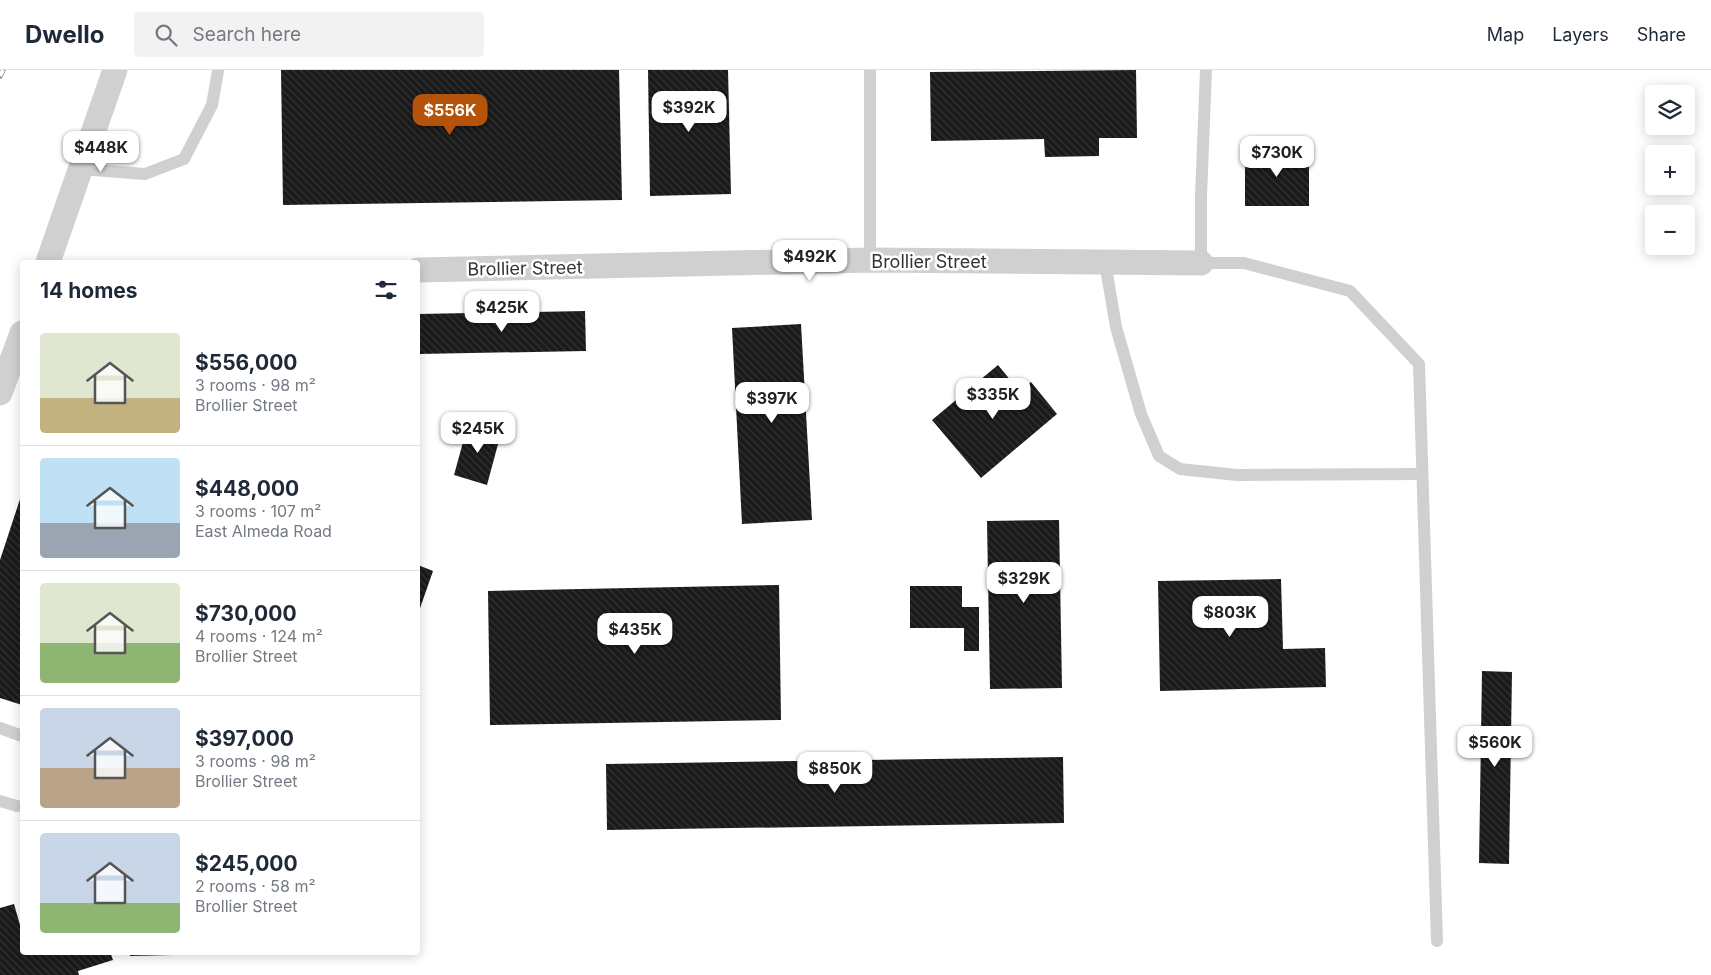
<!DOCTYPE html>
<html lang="en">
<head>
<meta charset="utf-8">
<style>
  :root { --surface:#fff; --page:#f2f2f3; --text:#1f2937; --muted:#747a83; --line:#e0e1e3; --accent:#b45309 }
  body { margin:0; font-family:Inter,sans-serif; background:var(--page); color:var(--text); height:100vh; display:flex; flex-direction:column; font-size:19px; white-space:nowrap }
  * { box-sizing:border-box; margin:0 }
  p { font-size:16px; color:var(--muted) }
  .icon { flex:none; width:28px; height:28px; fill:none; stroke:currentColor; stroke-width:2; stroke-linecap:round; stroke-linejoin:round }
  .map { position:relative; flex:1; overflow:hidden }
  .panel { position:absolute; left:20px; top:190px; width:400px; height:695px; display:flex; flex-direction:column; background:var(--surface); border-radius:5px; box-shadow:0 2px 12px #0003 }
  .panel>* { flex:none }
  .buttons { position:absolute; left:1645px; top:15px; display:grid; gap:10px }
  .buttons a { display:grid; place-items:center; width:50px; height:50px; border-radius:5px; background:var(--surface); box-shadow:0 2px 12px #0003; font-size:25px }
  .price { position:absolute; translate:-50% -42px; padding:0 11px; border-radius:10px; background:#fff; color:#222; font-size:16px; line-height:32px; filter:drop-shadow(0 1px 2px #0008) }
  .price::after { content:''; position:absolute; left:50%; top:30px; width:15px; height:11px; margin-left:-8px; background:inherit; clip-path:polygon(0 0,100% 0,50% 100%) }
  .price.active { background:var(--accent); color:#fff }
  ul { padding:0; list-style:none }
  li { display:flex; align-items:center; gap:15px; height:125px; padding:0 20px }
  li+li { border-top:1px solid var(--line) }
  li span { display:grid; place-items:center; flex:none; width:140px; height:100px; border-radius:5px; color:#555 }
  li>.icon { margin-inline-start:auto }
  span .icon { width:60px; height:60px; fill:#fffc; stroke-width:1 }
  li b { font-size:21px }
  h2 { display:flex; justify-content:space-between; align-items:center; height:60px; padding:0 20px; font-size:21px }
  header { display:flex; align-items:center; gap:30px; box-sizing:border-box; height:70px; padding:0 25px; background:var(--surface); border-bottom:1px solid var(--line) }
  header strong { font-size:24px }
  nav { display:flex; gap:28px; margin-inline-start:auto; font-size:18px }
  .search { width:350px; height:45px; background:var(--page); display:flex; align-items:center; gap:12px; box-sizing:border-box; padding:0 18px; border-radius:5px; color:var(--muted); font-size:19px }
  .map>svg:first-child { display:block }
</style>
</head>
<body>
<header>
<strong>Dwello</strong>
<div class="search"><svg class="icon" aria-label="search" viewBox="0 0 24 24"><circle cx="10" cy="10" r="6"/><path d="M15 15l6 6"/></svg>Search here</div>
<nav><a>Map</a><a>Layers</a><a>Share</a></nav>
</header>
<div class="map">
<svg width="1711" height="905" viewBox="0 0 1711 905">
  <defs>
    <pattern id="building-back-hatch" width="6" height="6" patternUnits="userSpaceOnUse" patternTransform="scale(1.25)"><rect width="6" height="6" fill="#1a1a1a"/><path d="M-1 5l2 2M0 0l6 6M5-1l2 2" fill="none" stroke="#333"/></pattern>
  </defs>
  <rect width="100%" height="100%" fill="#fff"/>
  <g fill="url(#building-back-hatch)">
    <polygon points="281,0 619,0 622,130 283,135"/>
    <polygon points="648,0 728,0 731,124 650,126"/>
    <polygon points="1136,0 1137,68 1099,68 1099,86 1045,87 1044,69 931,71 930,2"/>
    <rect x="1245" y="79" width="64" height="57"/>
    <polygon points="585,241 586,281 418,284 418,244"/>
    <polygon points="801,254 812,450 742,454 732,258"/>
    <polygon points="998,295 1020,322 1031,312 1057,344 981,408 932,350"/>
    <polygon points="468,354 501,363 487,415 454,405"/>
    <polygon points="22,423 22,635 0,628 0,490"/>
    <polygon points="1059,450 1062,618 990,619 987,451"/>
    <polygon points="418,495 433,501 418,544"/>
    <polygon points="1281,509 1283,579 1325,578 1326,617 1160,621 1158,511"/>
    <polygon points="779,515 781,650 490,655 488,521"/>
    <polygon points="910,516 962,516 962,537 979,537 979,581 964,581 964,558 910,558"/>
    <polygon points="1482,601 1512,602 1509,794 1479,793"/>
    <polygon points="1063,687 1064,753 607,760 606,694"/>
    <polygon points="14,834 20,855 22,855 22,882 110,882 113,890 78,901 79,905 0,905 0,838"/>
    <polygon points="130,882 216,882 216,884 130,886"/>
  </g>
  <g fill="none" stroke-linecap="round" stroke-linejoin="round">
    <g stroke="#d0d0d0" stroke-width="12">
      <polyline points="870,0 870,190"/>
      <polyline points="1206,0 1201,126 1201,193 1244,193 1350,221 1419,294 1437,871"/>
      <polyline points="81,99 145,104 184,89 212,35 218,1"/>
      <polyline points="1105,192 1116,257 1141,344 1159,386 1180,399 1237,405 1422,404"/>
      <polyline points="0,658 22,666"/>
      <polyline points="0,731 17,736"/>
    </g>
    <g stroke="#d0d0d0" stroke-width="25">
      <polyline points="48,192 115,0"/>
      <polyline points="418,200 870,190 1201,193"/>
      <polyline points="0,323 22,263"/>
    </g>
    <defs>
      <polyline id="rail" points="0,6 3,0"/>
    </defs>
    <use href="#rail" stroke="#888" stroke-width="5.5"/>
    <use href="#rail" stroke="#fff" stroke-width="4" stroke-dasharray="11" stroke-linecap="butt"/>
  </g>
  <g text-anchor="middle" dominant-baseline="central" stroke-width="5" stroke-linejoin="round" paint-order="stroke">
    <g font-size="18" fill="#333" stroke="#fff">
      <text x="929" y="191">Brollier Street</text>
      <text transform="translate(525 198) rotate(-1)">Brollier Street</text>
    </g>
  </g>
</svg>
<div class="buttons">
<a><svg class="icon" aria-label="layers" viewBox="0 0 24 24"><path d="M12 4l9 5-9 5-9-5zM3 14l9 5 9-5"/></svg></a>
<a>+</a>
<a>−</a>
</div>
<b class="price" style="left:689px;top:63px">$392K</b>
<b class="price active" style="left:450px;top:66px">$556K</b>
<b class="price" style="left:101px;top:103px">$448K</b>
<b class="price" style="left:1277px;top:108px">$730K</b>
<b class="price" style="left:810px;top:212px">$492K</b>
<b class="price" style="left:502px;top:263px">$425K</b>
<b class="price" style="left:993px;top:350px">$335K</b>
<b class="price" style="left:772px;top:354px">$397K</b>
<b class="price" style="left:478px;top:384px">$245K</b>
<b class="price" style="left:1024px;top:534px">$329K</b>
<b class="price" style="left:1230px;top:568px">$803K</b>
<b class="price" style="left:635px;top:585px">$435K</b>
<b class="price" style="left:1495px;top:698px">$560K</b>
<b class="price" style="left:835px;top:724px">$850K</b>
<section class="panel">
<h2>14 homes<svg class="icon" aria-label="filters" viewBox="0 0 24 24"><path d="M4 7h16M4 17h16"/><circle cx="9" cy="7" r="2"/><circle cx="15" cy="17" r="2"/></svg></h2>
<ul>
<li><span style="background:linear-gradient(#dfe7d0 65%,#c2b280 0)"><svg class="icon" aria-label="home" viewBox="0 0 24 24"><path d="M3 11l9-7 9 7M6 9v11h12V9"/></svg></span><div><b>$556,000</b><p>3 rooms · 98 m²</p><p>Brollier Street</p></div></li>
<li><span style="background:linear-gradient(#bfe0f5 65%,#9aa5b1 0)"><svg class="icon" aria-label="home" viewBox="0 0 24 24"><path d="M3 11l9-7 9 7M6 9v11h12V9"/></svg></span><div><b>$448,000</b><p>3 rooms · 107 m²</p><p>East Almeda Road</p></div></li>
<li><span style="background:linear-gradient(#dfe7d0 60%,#8fb573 0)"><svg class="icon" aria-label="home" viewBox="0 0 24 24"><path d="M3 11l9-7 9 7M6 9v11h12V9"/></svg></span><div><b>$730,000</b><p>4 rooms · 124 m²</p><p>Brollier Street</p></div></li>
<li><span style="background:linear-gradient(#c9d6e8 60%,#b9a48a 0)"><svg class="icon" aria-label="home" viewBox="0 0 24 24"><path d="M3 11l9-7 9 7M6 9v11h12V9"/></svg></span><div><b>$397,000</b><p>3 rooms · 98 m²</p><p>Brollier Street</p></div></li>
<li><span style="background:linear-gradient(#c9d6e8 70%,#8fb573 0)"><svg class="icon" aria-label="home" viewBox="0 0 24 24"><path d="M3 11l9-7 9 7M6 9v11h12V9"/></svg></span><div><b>$245,000</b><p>2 rooms · 58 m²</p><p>Brollier Street</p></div></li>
</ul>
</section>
</div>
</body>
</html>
